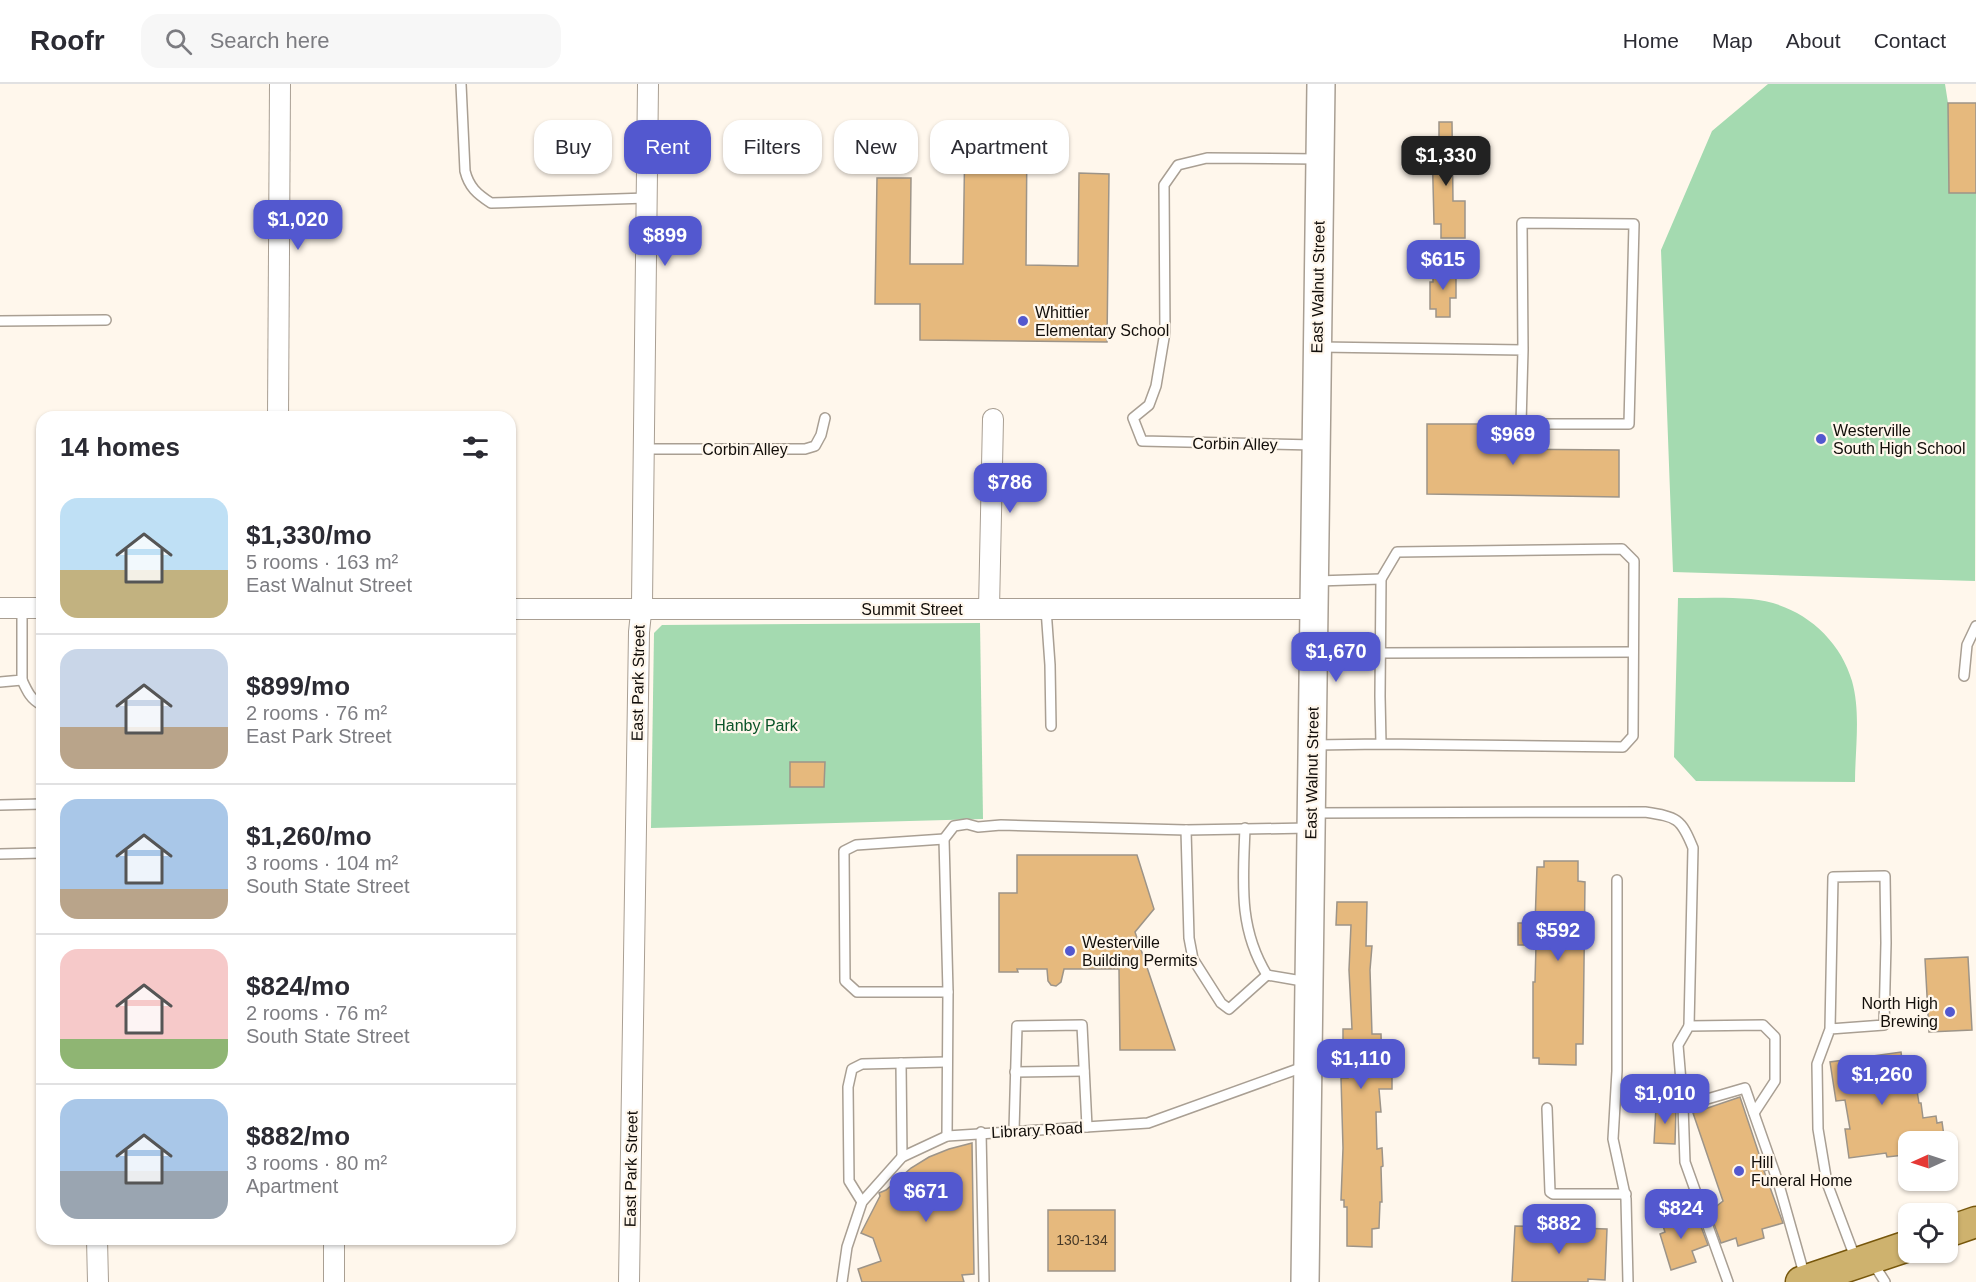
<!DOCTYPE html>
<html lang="en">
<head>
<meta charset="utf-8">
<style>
  :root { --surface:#fff; --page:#f7f7f7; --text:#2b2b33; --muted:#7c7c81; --line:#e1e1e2; --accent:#5358cf }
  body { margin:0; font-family:Helvetica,sans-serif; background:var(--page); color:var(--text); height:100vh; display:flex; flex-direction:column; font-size:22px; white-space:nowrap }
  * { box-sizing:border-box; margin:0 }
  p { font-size:20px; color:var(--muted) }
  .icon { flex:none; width:33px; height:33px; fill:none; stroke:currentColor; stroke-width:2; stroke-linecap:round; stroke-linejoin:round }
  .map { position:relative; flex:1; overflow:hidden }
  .panel { position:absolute; left:36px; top:327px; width:480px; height:834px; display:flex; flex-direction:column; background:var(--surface); border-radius:18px; box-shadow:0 2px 4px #0004 }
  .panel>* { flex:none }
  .banner { position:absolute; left:534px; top:36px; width:570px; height:54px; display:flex; gap:12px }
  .needle { width:39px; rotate:267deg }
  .tools { position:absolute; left:1898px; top:1047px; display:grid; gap:12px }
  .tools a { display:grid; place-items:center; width:60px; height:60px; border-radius:12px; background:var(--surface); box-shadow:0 2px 4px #0004; font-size:30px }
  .price { position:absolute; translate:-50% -51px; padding:0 14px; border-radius:12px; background:var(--accent); color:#fff; font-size:20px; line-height:39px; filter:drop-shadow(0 2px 3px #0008) }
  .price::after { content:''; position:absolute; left:50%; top:36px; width:18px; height:14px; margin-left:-9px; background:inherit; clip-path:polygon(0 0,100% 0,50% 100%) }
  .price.selected { background:#222; color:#fff }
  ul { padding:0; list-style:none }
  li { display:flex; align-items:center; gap:18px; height:150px; padding:0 24px }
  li+li { border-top:2px solid var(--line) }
  li span { display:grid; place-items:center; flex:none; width:168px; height:120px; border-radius:18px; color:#555 }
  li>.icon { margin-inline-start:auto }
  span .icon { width:72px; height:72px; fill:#fffc; stroke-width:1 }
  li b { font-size:26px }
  h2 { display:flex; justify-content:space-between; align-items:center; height:72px; padding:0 24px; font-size:26px }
  .tag { padding:0 21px; border-radius:18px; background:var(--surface); box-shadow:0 2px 4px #0004; font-size:21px; line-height:54px }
  .tag.selected { background:var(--accent); color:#fff }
  header { display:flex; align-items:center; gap:36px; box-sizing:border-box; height:84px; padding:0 30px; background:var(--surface); border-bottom:2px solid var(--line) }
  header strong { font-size:28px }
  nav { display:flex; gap:33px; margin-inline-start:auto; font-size:21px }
  .search { width:420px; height:54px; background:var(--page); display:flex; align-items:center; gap:15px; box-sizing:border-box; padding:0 21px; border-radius:18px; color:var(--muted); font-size:22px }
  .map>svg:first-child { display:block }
</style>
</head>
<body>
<header>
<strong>Roofr</strong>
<div class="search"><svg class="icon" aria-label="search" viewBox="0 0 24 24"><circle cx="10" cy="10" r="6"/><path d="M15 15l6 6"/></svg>Search here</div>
<nav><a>Home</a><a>Map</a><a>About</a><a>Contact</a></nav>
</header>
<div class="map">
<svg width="1976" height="1198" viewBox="0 0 1976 1198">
  <rect width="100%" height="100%" fill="#fff7ec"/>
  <g fill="#a4dab0">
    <polygon points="1768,0 1945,0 1948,19 1949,108 1976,109 1975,497 1673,488 1661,166 1712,47"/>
    <path d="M1678,514C1702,514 1727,513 1751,515C1798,519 1839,552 1852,597C1861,629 1855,666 1855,698L1696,697L1674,673Z"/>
    <polygon points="980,539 983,735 651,744 654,549 662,541"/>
  </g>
  <g fill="#e6b97d" stroke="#9d9488" stroke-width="1.5">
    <polygon points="1948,19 1976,19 1976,109 1949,109"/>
    <polygon points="1439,38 1452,38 1453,117 1465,117 1465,154 1441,154 1441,140 1434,140 1432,58 1439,58"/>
    <polygon points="965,48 1027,49 1026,181 1078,182 1079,89 1109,90 1107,258 920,256 920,220 875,220 877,94 911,94 910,180 963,180"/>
    <polygon points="1433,185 1456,185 1456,214 1450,214 1450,233 1436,233 1436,225 1430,225 1430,198 1433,198"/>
    <polygon points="1427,340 1499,340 1498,365 1619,366 1619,413 1427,410"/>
    <polygon points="790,678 825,678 824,703 790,703"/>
    <polygon points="1017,771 1137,771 1154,825 1135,848 1175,966 1120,966 1119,885 1064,885 1061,898 1056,902 1051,901 1048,897 1047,885 1017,885 1018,888 999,888 999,809 1017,809"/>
    <polygon points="1544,777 1578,777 1578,797 1585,798 1583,960 1576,960 1576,981 1539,980 1539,974 1533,974 1533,898 1535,898 1536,861 1518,861 1518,839 1535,839 1537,783 1544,783"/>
    <polygon points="1337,818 1367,818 1366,862 1372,862 1370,886 1372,950 1381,950 1382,984 1392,984 1392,1005 1379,1005 1381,1028 1376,1028 1377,1065 1382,1064 1383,1082 1381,1083 1382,1118 1380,1118 1379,1144 1372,1145 1372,1163 1347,1162 1347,1123 1344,1123 1344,1116 1341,1116 1343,1064 1341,994 1348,994 1348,965 1343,965 1343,945 1352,945 1349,886 1351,841 1336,841"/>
    <polygon points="1968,873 1972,946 1929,948 1925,875"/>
    <polygon points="1901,968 1904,991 1914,989 1919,1019 1921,1019 1923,1034 1936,1032 1937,1039 1942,1038 1944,1052 1939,1052 1939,1058 1908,1058 1908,1065 1903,1066 1904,1071 1887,1073 1886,1069 1849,1074 1845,1045 1850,1045 1845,1016 1836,1017 1830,978"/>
    <polygon points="1740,1013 1760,1073 1762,1073 1767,1086 1764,1087 1783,1139 1762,1145 1764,1154 1738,1162 1736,1154 1721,1159 1713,1137 1716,1136 1713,1125 1723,1117 1693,1029"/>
    <polygon points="1656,1023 1676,1023 1675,1060 1654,1059"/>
    <polygon points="972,1059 974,1190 962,1191 964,1198 862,1198 858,1185 881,1177 873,1154 861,1149 880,1112 879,1109 886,1106 911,1084 929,1073 949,1065"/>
    <rect x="1048" y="1126" width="67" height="61"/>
    <polygon points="1677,1127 1678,1130 1684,1128 1689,1143 1700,1140 1708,1161 1692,1167 1696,1178 1671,1186 1660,1150 1665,1148 1660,1133"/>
    <polygon points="1515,1142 1607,1145 1605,1196 1588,1195 1588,1198 1512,1198"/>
  </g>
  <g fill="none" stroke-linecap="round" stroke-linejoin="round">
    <defs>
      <g id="service">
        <path d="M461,0L465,87C469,103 477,110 491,119L647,114"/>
        <polyline points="0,237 106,236"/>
        <polyline points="1320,263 1523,266 1521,340 1629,340 1634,140 1522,139 1523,266"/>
        <polyline points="1314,361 1142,357 1133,334 1149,321 1156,302 1165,248 1164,101 1178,81 1207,74 1318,75"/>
        <polyline points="644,365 805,365 815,362 821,351 825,334"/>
        <polyline points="1317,497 1381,495"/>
        <polyline points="1046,525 1050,581 1051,642"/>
        <polyline points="1380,569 1633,568"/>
        <polyline points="1964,592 1967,561 1976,542"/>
        <path d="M22,596C27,607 31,616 42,621"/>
        <polyline points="0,598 22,596 22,524"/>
        <polyline points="1315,661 1381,660 1623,663 1633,652 1634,477 1622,465 1397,468 1381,495 1380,612 1381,660"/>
        <polyline points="0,721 42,720"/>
        <path d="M1315,729L1645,728C1677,733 1681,734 1693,764L1689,942"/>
        <path d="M1245,744C1243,798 1238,844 1267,891L1308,898"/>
        <polyline points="1186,746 1189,854 1193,875 1221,919 1229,925 1267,891"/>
        <polyline points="944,755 856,761 844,767 845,897 857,908 948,908"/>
        <polyline points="0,770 42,769"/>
        <polyline points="1617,796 1617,987 1613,1055 1626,1115 1628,1198"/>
        <polyline points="1830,945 1884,941 1886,859 1885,792 1833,793 1830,945 1817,980 1818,1045 1827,1099 1856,1176"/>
        <polyline points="901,979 902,1073"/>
        <polyline points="1015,988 1084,987"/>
        <polyline points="1683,1022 1678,961 1689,942 1763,941 1775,953 1775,997 1754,1029"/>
        <polyline points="1547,1024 1550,1108 1553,1110 1626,1110"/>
        <polyline points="1014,1046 1017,942 1082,941 1087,1043"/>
        <polyline points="981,1048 984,1198"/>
        <polyline points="947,1052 948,908 944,755 954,742 967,740 978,743 1001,741 1186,746 1309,744"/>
        <polyline points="862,1118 849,1097 848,1003 852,985 862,980 946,978"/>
        <polyline points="1873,1179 1885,1198"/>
        <polyline points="842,1198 847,1163 862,1118 902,1073 947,1052 1148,1039 1306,982"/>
        <polyline points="1728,1198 1685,1078 1683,1022 1745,1004 1779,1101 1805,1193"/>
      </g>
      <g id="minor">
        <polyline points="278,333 280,0"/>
        <polyline points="0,524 42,524"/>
        <polyline points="510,525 1314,525"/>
        <polyline points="989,525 993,335"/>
        <polyline points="97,1155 98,1198"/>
        <polyline points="334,1155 334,1198"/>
        <polyline points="629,1198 639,548 642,519 648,0"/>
      </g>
      <polyline id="secondary" points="1305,1198 1321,0"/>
      <g id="primary">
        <polyline points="1947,1148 1976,1138"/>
        <polyline points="1801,1198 1908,1162"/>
      </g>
    </defs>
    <use href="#service" stroke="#a99f93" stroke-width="12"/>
    <use href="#minor" stroke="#a99f93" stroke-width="22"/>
    <use href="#secondary" stroke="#a99f93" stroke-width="30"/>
    <use href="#primary" stroke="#77570c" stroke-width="33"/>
    <use href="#service" stroke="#fff" stroke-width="9"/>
    <use href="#minor" stroke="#fff" stroke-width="20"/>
    <use href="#secondary" stroke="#fff" stroke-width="27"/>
    <use href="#primary" stroke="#ceb26e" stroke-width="30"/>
  </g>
  <g fill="#5358cf" stroke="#fff7ec" stroke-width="2">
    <circle cx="1023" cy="237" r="6"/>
    <circle cx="1821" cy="355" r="6"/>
    <circle cx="1070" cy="867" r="6"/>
    <circle cx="1950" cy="928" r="6"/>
    <circle cx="1739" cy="1087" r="6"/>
  </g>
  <g text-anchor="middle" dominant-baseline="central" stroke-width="4.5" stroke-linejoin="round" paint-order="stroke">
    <g font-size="14" fill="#473927">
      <text x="1082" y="1156">130-134</text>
    </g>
    <g font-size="16" fill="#120e0a" stroke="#fff7ec">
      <text transform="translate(1318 203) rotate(-89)">East Walnut Street</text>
      <text transform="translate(1235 360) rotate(1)">Corbin Alley</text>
      <text x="745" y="365">Corbin Alley</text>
      <text x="912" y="525">Summit Street</text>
      <text transform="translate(638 599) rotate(-89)">East Park Street</text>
      <text transform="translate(1312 689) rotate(-89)">East Walnut Street</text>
      <text transform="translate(1037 1046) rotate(-3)">Library Road</text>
      <text transform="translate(631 1085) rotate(-89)">East Park Street</text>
    </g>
    <g font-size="16" fill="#120e0a" stroke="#fff7ec" text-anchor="start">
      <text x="1035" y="228">Whittier<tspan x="1035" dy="18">Elementary School</tspan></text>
      <text x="1833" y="346">Westerville<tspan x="1833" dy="18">South High School</tspan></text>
      <text x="1082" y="858">Westerville<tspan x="1082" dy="18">Building Permits</tspan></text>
      <text x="1938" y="919" text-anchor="end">North High<tspan x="1938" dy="18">Brewing</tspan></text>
      <text x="1751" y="1078">Hill<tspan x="1751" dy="18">Funeral Home</tspan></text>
    </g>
    <g font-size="16" fill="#0c5429" stroke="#fff7ec">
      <text x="756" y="641">Hanby Park</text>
    </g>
  </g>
</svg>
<div class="tools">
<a><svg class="needle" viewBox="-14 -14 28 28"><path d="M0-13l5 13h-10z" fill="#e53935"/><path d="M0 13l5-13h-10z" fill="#7c7c81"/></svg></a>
<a><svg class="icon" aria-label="locate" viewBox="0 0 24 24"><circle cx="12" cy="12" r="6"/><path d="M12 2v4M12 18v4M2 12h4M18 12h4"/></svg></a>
</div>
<b class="price selected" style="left:1446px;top:103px">$1,330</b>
<b class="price" style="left:298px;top:167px">$1,020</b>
<b class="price" style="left:665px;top:183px">$899</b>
<b class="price" style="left:1443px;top:207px">$615</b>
<b class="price" style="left:1513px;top:382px">$969</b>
<b class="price" style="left:1010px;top:430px">$786</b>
<b class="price" style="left:1336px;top:599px">$1,670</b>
<b class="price" style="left:1558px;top:878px">$592</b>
<b class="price" style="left:1361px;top:1006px">$1,110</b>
<b class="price" style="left:1882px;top:1022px">$1,260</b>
<b class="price" style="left:1665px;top:1041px">$1,010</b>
<b class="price" style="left:926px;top:1139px">$671</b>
<b class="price" style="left:1681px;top:1156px">$824</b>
<b class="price" style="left:1559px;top:1171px">$882</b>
<div class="banner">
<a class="tag">Buy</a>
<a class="tag selected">Rent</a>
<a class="tag">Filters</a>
<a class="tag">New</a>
<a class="tag">Apartment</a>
</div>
<section class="panel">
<h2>14 homes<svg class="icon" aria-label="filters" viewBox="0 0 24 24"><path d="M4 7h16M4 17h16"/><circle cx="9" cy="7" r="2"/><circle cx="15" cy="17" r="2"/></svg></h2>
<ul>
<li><span style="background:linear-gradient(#bfe0f5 60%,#c2b280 0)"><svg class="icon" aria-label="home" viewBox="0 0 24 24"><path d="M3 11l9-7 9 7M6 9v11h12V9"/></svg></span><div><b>$1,330/mo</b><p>5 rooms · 163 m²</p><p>East Walnut Street</p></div></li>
<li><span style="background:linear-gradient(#c9d6e8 65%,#b9a48a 0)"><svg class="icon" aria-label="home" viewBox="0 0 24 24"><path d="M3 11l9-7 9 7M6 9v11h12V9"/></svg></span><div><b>$899/mo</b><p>2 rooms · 76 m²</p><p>East Park Street</p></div></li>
<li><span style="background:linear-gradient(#a9c7e8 75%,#b9a48a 0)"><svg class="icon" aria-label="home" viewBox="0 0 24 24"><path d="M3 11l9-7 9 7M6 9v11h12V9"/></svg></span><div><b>$1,260/mo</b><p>3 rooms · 104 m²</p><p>South State Street</p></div></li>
<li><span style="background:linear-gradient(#f6c9c9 75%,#8fb573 0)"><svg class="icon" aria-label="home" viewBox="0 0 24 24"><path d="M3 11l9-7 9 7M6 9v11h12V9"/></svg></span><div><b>$824/mo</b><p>2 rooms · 76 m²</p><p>South State Street</p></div></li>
<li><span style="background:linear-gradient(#a9c7e8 60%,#9aa5b1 0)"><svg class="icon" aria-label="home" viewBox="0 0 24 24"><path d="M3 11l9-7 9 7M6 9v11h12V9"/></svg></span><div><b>$882/mo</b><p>3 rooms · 80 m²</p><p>Apartment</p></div></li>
</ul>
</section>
</div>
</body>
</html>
